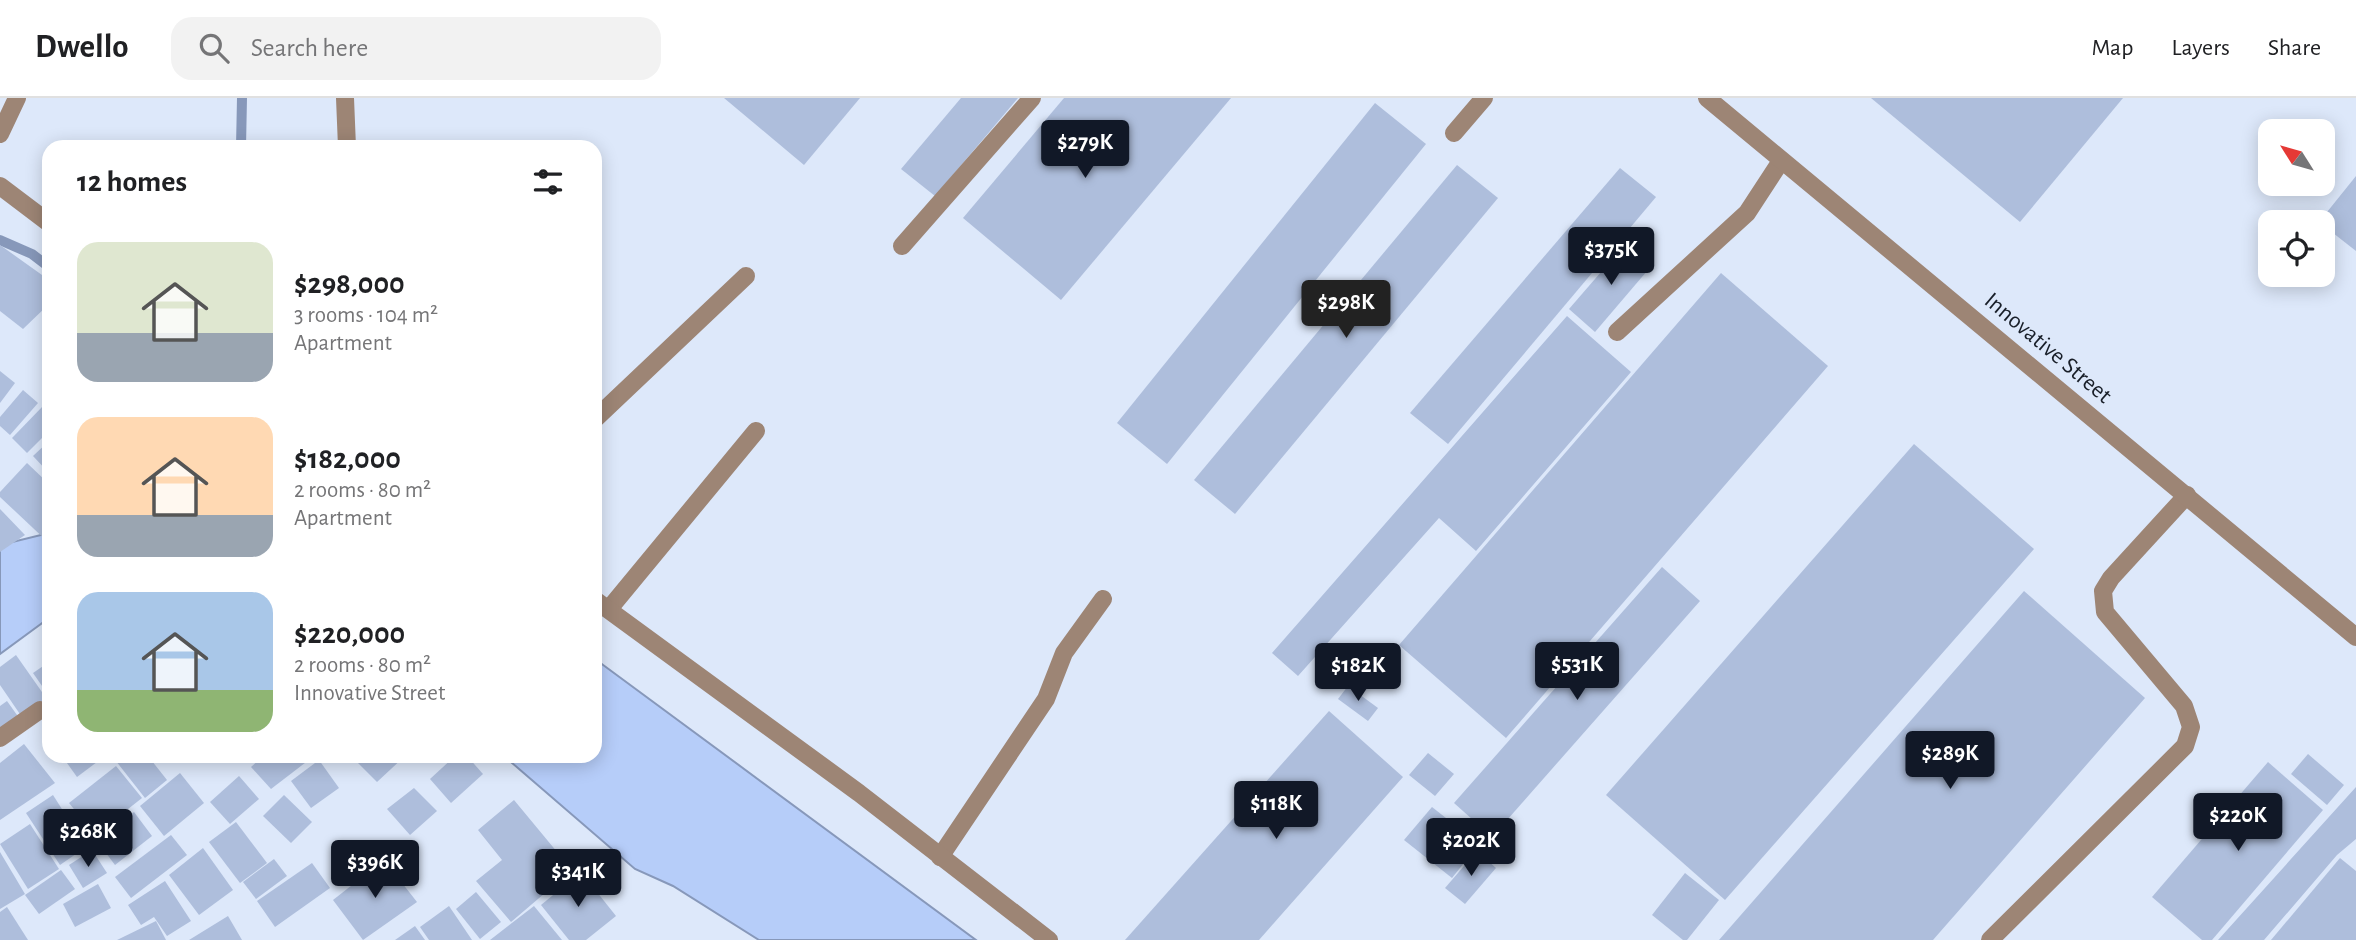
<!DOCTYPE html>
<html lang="en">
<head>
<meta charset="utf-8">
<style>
  :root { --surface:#fff; --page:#f2f2f2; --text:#202124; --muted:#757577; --line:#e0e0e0; --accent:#111827 }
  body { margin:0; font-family:"Alegreya Sans",sans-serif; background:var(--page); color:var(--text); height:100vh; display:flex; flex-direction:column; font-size:26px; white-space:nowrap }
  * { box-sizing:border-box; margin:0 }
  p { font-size:23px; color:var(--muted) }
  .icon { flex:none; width:38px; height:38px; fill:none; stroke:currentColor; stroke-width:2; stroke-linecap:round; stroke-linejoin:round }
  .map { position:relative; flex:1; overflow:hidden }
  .drawer { position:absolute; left:42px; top:42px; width:560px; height:623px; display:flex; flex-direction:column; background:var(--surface); border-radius:21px; box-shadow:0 4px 18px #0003 }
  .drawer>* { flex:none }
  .needle { width:46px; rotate:307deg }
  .controls { position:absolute; left:2258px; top:21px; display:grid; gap:14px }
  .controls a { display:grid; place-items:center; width:77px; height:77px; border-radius:14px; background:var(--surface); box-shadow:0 4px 18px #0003; font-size:35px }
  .price { position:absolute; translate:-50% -60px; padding:0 16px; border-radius:7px; background:var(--accent); color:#fff; font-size:23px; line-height:46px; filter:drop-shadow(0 2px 4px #0008) }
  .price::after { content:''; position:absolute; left:50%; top:42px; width:21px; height:16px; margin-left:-10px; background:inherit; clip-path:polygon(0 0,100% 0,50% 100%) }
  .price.on { background:#222; color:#fff }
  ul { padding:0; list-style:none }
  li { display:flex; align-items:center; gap:21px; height:175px; padding:0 35px }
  li span { display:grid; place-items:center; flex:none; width:196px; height:140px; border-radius:21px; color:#555 }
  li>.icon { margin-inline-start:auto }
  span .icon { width:84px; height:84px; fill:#fffc; stroke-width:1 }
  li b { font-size:30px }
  h2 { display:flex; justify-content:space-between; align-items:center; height:84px; padding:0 35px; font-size:30px }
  header { display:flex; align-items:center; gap:42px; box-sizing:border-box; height:98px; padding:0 35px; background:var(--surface); border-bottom:2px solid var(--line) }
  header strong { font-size:33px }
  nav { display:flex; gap:38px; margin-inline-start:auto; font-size:24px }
  .search { width:490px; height:63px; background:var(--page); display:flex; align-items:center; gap:18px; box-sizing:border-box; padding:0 24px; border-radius:21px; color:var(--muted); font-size:26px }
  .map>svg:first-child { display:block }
</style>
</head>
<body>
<header>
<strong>Dwello</strong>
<div class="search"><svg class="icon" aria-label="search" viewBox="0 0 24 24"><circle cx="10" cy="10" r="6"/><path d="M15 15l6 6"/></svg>Search here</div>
<nav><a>Map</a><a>Layers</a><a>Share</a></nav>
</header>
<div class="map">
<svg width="2356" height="842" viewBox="0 0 2356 842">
  <rect width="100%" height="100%" fill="#dde8fa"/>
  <g fill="#b6cdf9" stroke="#8798ba" stroke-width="2">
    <polygon points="49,435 49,520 0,556 0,447"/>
    <polygon points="595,561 976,842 759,842 673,788 635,771 504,658 595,658"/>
  </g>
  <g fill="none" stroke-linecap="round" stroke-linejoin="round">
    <g stroke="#8798ba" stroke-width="10">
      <polyline points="241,49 242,0"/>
      <polyline points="0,142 32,156 49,169"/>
    </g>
  </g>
  <g fill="#aebedc">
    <polygon points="724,0 860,0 804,67"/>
    <polygon points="961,0 1018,0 935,98 901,71"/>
    <polygon points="1064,0 1231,0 1061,202 963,120"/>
    <polygon points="1871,0 2123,0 2020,124"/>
    <polygon points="1375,5 1426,46 1167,366 1117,325"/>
    <polygon points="1457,67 1498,100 1235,416 1194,382"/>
    <polygon points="1620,70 1656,99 1448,346 1410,315"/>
    <polygon points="2356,78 2356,153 2319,124"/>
    <polygon points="1627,144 1653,166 1595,234 1569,211"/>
    <polygon points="0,147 49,182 49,206 23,231 0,213"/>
    <polygon points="1721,175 1828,268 1506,640 1399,547"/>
    <polygon points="1567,218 1631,274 1476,453 1439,420 1298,578 1272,555"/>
    <polygon points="0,273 15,285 0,305"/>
    <polygon points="23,292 38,305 10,337 0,328 0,319"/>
    <polygon points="44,307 49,312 49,333 27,355 12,340"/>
    <polygon points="49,343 49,375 33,358"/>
    <polygon points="1914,346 2034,451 1725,802 1606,697"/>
    <polygon points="27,365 49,386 49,445 0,399 0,394"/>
    <polygon points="0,411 25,437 0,454"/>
    <polygon points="1662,469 1700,503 1492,739 1454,705"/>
    <polygon points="2024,493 2145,600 1933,842 1719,842"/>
    <polygon points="16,557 49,604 24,622 0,587 0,569"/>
    <polygon points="49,564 49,598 33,575"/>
    <polygon points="1348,588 1378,610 1368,623 1338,601"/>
    <polygon points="7,603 22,624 0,635 0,608"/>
    <polygon points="1329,613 1403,679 1259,842 1125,842"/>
    <polygon points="24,646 55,685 0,722 0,665"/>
    <polygon points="1428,655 1454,676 1435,698 1409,677"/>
    <polygon points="2308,656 2344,687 2327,707 2291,676"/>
    <polygon points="62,658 105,658 77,679"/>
    <polygon points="112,658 148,658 167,682 145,700"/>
    <polygon points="263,658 314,658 271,691 251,669"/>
    <polygon points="351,658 405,658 377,684"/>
    <polygon points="455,658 467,658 483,676 451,705 430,681"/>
    <polygon points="319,662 339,690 311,710 291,683"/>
    <polygon points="2268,664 2323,712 2212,842 2202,842 2152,799"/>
    <polygon points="116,668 142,700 95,737 69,705"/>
    <polygon points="180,675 204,705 164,738 140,708"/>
    <polygon points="239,678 259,701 230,726 210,704"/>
    <polygon points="2356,689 2356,741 2337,757 2264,842 2218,842"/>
    <polygon points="414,690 437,713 410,737 387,711"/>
    <polygon points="53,697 86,749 60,767 26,715"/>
    <polygon points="284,697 312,724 291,745 263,718"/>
    <polygon points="514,702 572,772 511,824 476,783 502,762 478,732"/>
    <polygon points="1432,709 1479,746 1452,780 1404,742"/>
    <polygon points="134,714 152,738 115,767 97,743"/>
    <polygon points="236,724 267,765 240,785 209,744"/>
    <polygon points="30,726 59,771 28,791 0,746"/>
    <polygon points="171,737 187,757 131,800 115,779"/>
    <polygon points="203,750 233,792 199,817 169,777"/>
    <polygon points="92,752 107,775 83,790 69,767"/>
    <polygon points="1477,753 1496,770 1465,806 1445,790"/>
    <polygon points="0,754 25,796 0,811"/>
    <polygon points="2340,760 2356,773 2356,842 2271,842"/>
    <polygon points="274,761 287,778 256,801 243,784"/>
    <polygon points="384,762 417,804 363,842 333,802"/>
    <polygon points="312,765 330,790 275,829 257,803"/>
    <polygon points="61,772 75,791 39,816 25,797"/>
    <polygon points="581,774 616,818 586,842 569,842 541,807"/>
    <polygon points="1685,775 1719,802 1687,842 1683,842 1652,817"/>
    <polygon points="165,783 191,823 167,838 154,819 141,827 128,807"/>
    <polygon points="98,786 111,810 75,829 63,806"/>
    <polygon points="476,794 501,824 480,841 456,811"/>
    <polygon points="449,808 472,842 429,842 420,829"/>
    <polygon points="534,808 562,842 490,842"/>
    <polygon points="7,809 28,842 0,842 0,814"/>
    <polygon points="228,818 242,842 189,842"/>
    <polygon points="156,823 166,842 117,842"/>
    <polygon points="415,828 425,842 395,842"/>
  </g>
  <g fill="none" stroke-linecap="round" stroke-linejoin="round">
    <g stroke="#9d8575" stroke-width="18">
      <polyline points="345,0 347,49"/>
      <polyline points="1454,35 1484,0"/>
      <polyline points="0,36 17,0"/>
      <polyline points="902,148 1032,0"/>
      <polyline points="1617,234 1747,115 1781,63"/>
      <polyline points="595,321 746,178"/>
      <polyline points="609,511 756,333"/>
      <polyline points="940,759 1046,601 1064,555 1103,501"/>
      <polyline points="1990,842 2185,648 2191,629 2184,608 2105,514 2103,493 2111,480 2187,397"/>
    </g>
    <g stroke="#9d8575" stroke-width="18">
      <polyline points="1707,0 2356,539"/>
      <polyline points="0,88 49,125"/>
      <polyline points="595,502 859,695 1049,842"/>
      <polyline points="0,640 40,612"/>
    </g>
  </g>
  <g text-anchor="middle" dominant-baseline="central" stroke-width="7" stroke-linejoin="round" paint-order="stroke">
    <g font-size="24" fill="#181e28" stroke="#dde8fa">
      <text transform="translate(2048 250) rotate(40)">Innovative Street</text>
    </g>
  </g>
</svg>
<div class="controls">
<a><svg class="needle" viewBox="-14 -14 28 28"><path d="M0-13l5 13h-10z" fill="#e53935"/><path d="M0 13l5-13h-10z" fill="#757577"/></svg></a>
<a><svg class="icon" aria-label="locate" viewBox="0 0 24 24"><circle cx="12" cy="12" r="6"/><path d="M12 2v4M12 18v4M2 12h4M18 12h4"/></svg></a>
</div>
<b class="price" style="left:1085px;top:82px">$279K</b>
<b class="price" style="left:1611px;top:189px">$375K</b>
<b class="price on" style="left:1346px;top:242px">$298K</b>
<b class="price" style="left:1577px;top:604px">$531K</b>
<b class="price" style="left:1358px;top:605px">$182K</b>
<b class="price" style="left:1950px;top:693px">$289K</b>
<b class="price" style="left:1276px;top:743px">$118K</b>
<b class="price" style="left:2238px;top:755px">$220K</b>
<b class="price" style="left:88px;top:771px">$268K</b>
<b class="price" style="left:1471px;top:780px">$202K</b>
<b class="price" style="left:375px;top:802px">$396K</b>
<b class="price" style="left:578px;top:811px">$341K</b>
<section class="drawer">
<h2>12 homes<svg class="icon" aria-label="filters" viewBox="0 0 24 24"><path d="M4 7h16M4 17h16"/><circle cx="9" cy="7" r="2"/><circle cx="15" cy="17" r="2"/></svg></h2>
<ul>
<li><span style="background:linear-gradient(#dfe7d0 65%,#9aa5b1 0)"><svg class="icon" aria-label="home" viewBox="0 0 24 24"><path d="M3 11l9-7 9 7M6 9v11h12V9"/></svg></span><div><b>$298,000</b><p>3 rooms · 104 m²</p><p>Apartment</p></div></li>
<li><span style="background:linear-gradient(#ffd9b3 70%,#9aa5b1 0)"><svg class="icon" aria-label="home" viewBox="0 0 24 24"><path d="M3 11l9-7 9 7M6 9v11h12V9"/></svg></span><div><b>$182,000</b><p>2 rooms · 80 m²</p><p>Apartment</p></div></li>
<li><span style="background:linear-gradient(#a9c7e8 70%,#8fb573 0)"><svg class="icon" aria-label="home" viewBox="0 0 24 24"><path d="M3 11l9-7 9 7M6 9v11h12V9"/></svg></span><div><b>$220,000</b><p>2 rooms · 80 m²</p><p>Innovative Street</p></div></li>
</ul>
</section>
</div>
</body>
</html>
